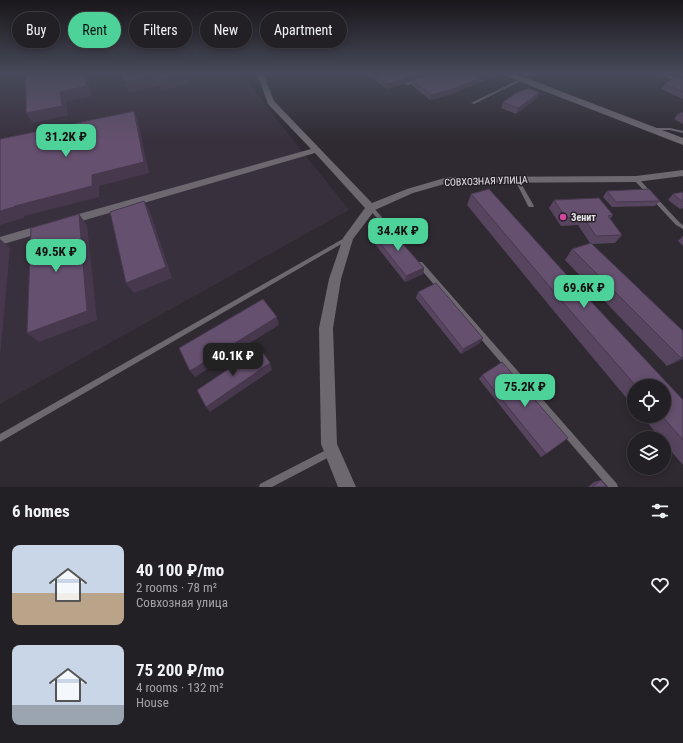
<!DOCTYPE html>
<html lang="en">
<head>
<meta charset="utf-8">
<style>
  :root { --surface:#232025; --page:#2b282d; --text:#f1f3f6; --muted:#a3a3a7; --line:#403e42; --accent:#4dd39a }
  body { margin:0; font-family:"Roboto Condensed",sans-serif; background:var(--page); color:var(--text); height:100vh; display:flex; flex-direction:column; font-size:15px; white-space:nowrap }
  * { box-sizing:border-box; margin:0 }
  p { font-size:13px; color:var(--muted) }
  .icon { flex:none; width:22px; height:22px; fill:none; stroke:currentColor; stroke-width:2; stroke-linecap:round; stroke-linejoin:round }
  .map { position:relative; height:487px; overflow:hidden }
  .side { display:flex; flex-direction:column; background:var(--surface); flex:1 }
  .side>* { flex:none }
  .hud { position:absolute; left:12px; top:12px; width:400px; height:36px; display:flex; gap:8px }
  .controls { position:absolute; left:627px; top:379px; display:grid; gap:8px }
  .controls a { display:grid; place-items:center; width:44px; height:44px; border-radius:50%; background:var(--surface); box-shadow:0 2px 10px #0003,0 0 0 1px var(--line); font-size:20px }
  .price { position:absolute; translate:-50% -34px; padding:0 9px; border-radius:8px; background:var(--accent); color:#111; font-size:13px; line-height:26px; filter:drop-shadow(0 1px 2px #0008) }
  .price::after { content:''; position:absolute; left:50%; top:24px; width:12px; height:9px; margin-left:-6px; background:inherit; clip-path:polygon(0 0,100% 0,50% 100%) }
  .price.active { background:#222; color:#fff }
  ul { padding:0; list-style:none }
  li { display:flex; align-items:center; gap:12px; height:100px; padding:0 12px }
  li span { display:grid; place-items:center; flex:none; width:112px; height:80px; border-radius:8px; color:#555 }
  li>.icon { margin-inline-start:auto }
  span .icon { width:48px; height:48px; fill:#fffc; stroke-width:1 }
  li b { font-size:17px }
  h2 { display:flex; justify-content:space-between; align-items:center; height:48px; padding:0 12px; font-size:17px }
  .tag { padding:0 14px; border-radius:18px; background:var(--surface); box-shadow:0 2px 10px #0003,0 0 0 1px var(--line); font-size:14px; line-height:36px }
  .tag.active { background:var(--accent); color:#111 }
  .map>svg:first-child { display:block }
</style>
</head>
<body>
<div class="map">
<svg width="683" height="487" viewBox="0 0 683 487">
  <rect width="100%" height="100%" fill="#2f2a31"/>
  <polygon fill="#39303d" points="0,73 240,73 349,210 0,404"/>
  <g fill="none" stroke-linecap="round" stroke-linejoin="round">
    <g fill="#6d6770" fill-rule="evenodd">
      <polygon points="522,78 525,79 474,104 471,103"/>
      <polygon points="417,79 420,80 408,85 405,84"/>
      <polygon points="651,128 670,128 683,131 683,133 670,130 651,130"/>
      <polygon points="636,177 638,178 680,223 683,225 683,229 676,225 634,180 634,178"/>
      <polygon points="517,178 519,180 534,206 533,207 529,207 528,206 515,180"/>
      <polygon points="371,206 373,207 394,231 395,232 394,233 390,233 369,209 368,208 369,207"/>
      <polygon points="348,236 350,237 351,238 350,239 0,442 0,434"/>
      <polygon points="418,262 422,262 617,484 618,487 608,487 418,266 417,264"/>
      <polygon points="330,448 333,449 334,452 333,455 272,487 259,487 260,484"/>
    </g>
    <g fill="#6d6770" fill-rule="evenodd">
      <polygon points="257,73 263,73 274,101 372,203 407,189 448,177 636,176 683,170 683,176 636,182 448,183 413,193 375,210 353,239 341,279 333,328 337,444 356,487 338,487 321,444 319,328 329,279 343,238 365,208 315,153 68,225 64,224 63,221 64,218 68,217 311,149 268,104"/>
      <polygon points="657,73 665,73 683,80 683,85"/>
      <polygon points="44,224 48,225 49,228 48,231 0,245 0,237"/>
    </g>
    <polygon fill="#6d6770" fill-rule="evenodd" points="502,73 513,73 683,138 683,145 503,75"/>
  </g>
  <g fill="#57455f">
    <polygon points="120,73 186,73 190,83 163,90 160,85 129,92"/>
    <polygon points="366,73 494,73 493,77 449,95 430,100 412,85 412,81 387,89"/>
    <polygon points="681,73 683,73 683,79 678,76"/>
    <polygon points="683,79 683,99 661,89 665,84"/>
    <polygon points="537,98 516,114 501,108 503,102"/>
    <polygon points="683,112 683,124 674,119 678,114"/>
    <polygon points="607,191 660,201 655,206 612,207 603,197"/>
    <polygon points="683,192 683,208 680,209 668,200 673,194"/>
    <polygon points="471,194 583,293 683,400 683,465 664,443 664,438 660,438 642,416 664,416 664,386 634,386 634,407 553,310 467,205"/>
    <polygon points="554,200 613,215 610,219 622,235 615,243 591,244 683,359 667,366 565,260 572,249 590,243 578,225 561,226 549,208"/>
    <polygon points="372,233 424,268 423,274 405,282 371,239"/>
    <polygon points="683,236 683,246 678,241"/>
    <polygon points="418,292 480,343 461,354 416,298"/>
    <polygon points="482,375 546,454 541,457 479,379"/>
    <polygon points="601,480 607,487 588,487 594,482"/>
  </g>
  <g fill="#47384e">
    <polygon points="84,73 86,73 88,77 92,96 66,102 68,115 33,123 26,113 60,92"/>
    <polygon points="187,73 190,83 163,90 159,80"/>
    <polygon points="427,73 442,73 412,80 412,81 387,89 387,84"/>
    <polygon points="493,73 494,73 493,77 449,95 430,100 431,95"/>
    <polygon points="156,75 160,85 129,92 125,82"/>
    <polygon points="539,93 537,98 516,114 518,108"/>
    <polygon points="134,111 138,121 149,173 99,186 99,197 24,216 24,218 0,225 0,211 92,175"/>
    <polygon points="144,201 150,212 172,278 134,293 126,283"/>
    <polygon points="79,214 87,225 97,320 39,342 27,333"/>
    <polygon points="0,239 10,248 0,357"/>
    <polygon points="424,268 423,274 405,282 406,276"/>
    <polygon points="277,317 279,325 195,377 190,371"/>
    <polygon points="483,338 480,343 461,354 463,349"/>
    <polygon points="683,357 683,359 667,366 681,358"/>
    <polygon points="270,363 272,370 210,412 206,407"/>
  </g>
  <g fill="#65506f" stroke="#47384e">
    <polygon points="26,73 84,73 87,86 60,92 62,106 26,113"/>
    <polygon points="120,73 187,73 159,80 156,75 125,82"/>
    <polygon points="372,73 427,73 387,84"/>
    <polygon points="438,73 493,73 450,90 431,95 412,80"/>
    <polygon points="675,76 683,79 683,92 665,84"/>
    <polygon points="529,88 539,93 518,108 503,102 516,93"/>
    <polygon points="134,111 144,162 92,175 92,186 15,206 14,207 0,211 0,139"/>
    <polygon points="683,112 683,116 678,114"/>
    <polygon points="489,189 583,293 683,400 683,440 662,416 664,416 664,386 636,386 561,300 471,194"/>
    <polygon points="649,189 660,201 616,202 607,191"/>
    <polygon points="683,192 683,202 673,194"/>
    <polygon points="599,198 613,215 608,216 622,235 596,236 583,217 566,218 554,200"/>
    <polygon points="144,201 166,267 126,283 110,212"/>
    <polygon points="79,214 87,311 27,333 31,228"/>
    <polygon points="388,227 424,268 406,276 372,233"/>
    <polygon points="591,243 683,331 683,357 681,358 572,249"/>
    <polygon points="436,283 483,338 463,349 418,292"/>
    <polygon points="263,299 277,317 190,371 179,348"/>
    <polygon points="260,348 270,363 206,407 197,390"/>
    <polygon points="502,362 568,438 546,454 482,375"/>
    <polygon points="601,480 607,487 592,487"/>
  </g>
  <linearGradient id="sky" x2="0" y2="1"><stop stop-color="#1a171b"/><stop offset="0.52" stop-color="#474a5a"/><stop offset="1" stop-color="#474a5a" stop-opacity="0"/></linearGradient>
  <rect width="683" height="141" fill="url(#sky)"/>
  <circle fill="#d1479c" stroke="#252027" stroke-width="1.5" cx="563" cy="217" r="4"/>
  <g text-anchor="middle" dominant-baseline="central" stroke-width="3" stroke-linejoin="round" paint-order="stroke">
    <g font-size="10" fill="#e9e6eb" stroke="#252027">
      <text transform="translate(486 181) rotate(-2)">СОВХОЗНАЯ УЛИЦА</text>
    </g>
    <g font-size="10" font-weight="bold" fill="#e9e6eb" stroke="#252027" text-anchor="start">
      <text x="571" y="217">Зенит</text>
    </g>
  </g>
</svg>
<div class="controls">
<a><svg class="icon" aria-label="locate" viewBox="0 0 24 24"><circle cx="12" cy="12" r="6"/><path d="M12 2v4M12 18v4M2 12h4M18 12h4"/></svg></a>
<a><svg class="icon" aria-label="layers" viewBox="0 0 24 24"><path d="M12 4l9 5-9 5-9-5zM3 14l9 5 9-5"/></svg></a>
</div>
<b class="price" style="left:66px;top:158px">31.2K ₽</b>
<b class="price" style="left:398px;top:252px">34.4K ₽</b>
<b class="price" style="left:56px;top:273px">49.5K ₽</b>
<b class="price" style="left:584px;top:309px">69.6K ₽</b>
<b class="price active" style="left:233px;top:377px">40.1K ₽</b>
<b class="price" style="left:525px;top:408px">75.2K ₽</b>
<div class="hud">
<a class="tag">Buy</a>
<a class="tag active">Rent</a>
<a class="tag">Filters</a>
<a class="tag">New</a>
<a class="tag">Apartment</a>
</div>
</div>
<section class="side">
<h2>6 homes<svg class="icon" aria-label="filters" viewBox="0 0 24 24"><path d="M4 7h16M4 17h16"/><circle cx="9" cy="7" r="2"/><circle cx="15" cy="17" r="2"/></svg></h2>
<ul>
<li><span style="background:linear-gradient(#c9d6e8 60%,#b9a48a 0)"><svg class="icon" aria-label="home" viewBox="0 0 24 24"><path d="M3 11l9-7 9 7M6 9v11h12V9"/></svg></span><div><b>40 100 ₽/mo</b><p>2 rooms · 78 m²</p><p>Совхозная улица</p></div><svg class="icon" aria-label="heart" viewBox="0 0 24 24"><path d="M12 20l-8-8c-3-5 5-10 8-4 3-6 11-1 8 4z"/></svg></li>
<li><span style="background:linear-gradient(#c9d6e8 75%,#9aa5b1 0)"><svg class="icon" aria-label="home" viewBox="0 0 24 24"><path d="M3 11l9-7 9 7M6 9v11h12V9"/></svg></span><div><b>75 200 ₽/mo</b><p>4 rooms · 132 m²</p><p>House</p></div><svg class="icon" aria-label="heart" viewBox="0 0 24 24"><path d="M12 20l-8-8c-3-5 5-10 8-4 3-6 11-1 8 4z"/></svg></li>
</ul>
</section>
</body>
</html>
